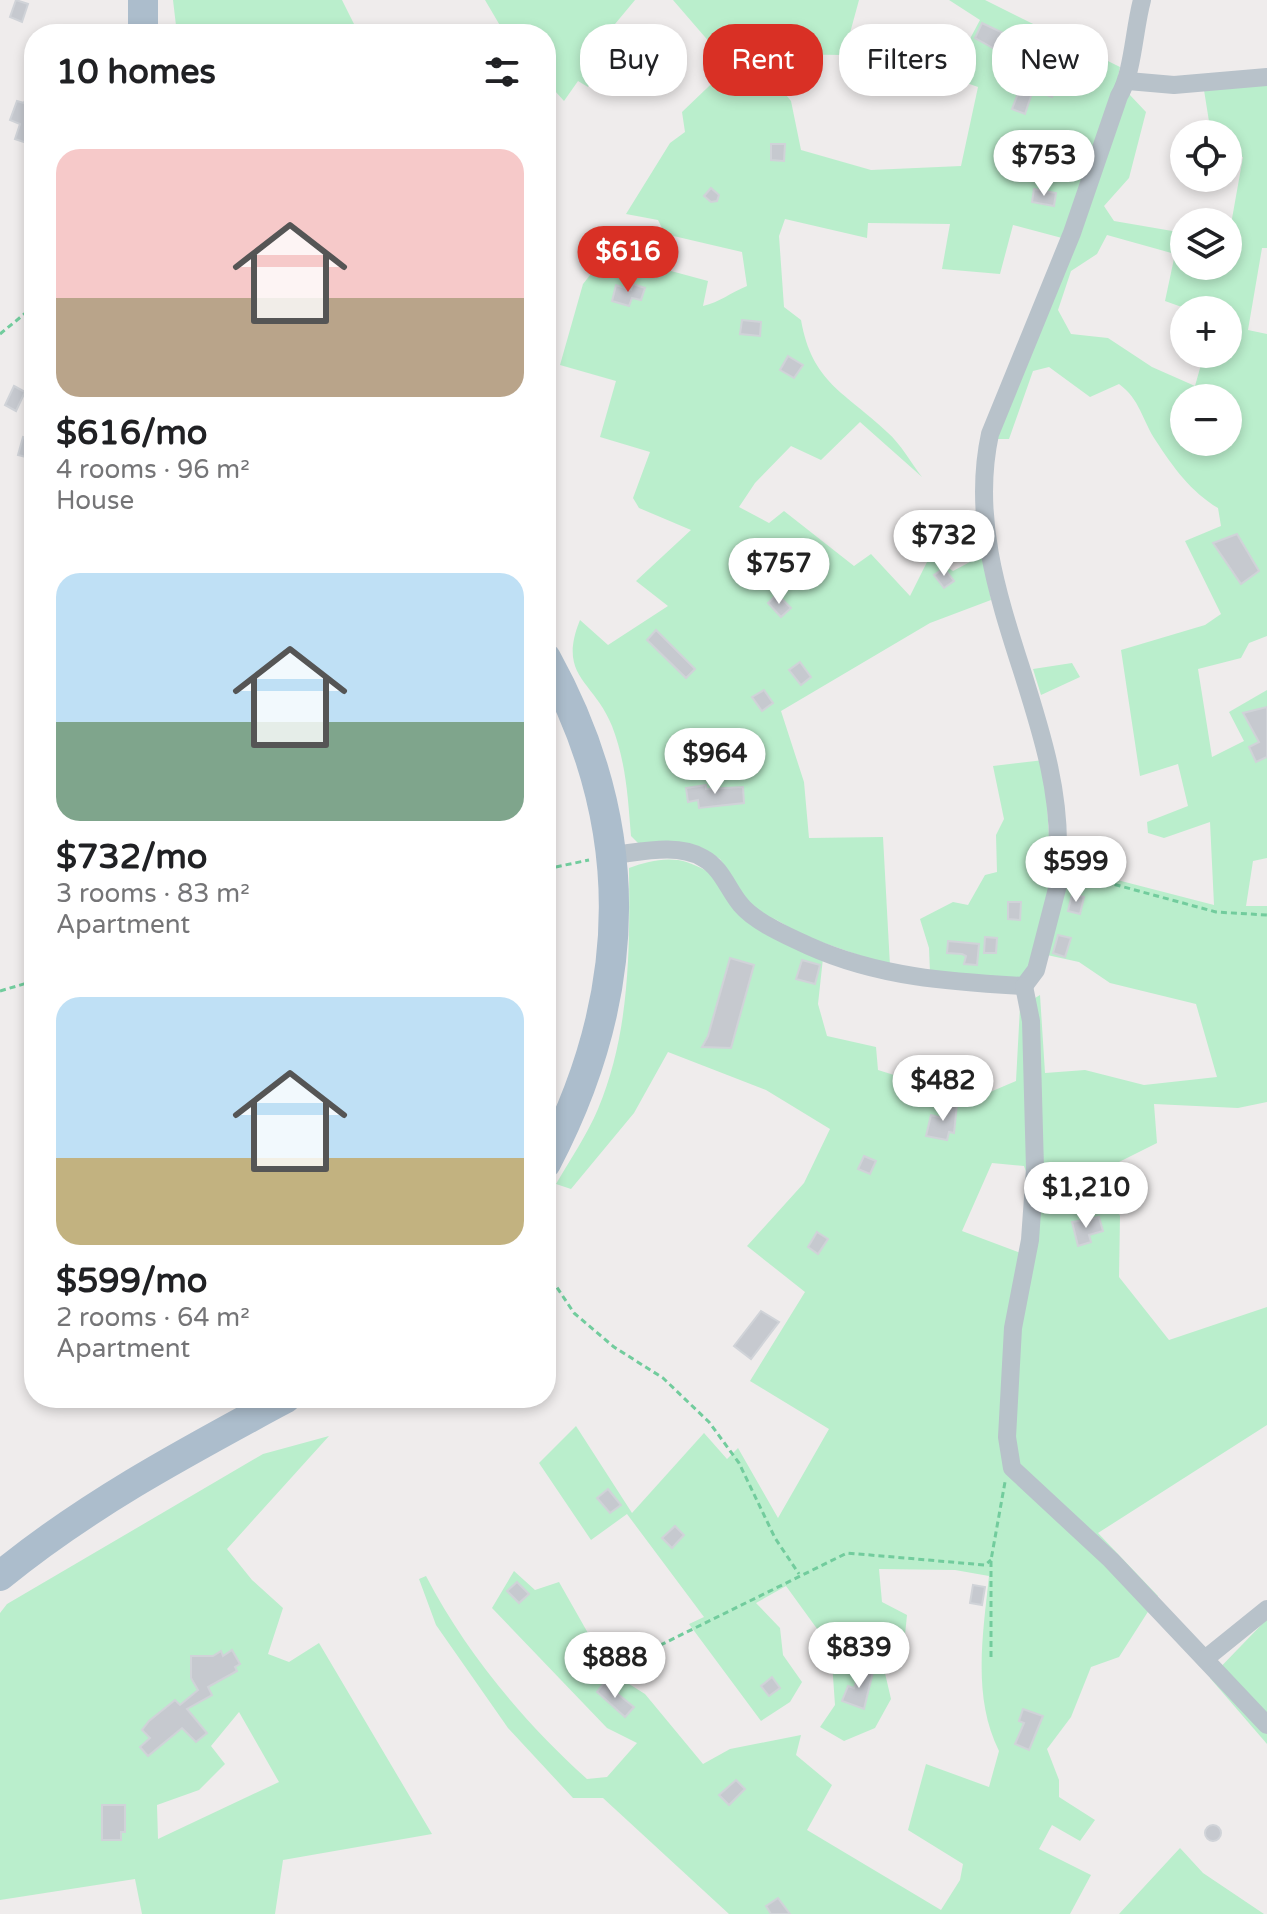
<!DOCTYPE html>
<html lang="en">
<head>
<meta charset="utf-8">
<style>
  :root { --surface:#fff; --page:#f2f2f2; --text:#202124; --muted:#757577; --accent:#d93025 }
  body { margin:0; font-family:"Varela Round",sans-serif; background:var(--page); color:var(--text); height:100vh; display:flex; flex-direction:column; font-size:30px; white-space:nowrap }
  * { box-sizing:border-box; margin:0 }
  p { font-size:26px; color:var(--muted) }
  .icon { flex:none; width:44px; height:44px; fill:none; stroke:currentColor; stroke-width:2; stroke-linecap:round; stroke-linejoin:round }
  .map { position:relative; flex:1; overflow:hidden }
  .sheet { position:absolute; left:24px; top:24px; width:532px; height:1384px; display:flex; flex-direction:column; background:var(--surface); border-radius:32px; box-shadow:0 4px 12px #0003 }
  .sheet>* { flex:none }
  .top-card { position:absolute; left:580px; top:24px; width:566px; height:72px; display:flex; gap:16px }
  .buttons { position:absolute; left:1170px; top:120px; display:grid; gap:16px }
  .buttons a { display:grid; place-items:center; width:72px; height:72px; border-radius:50%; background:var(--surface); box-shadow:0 4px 12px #0003; font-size:40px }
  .price { position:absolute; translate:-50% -68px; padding:0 18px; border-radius:28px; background:#fff; color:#222; font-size:26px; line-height:52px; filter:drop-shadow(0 2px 4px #0008) }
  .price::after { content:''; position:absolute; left:50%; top:48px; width:24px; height:18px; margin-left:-12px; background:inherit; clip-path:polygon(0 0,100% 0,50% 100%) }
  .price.current { background:var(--accent); color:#fff }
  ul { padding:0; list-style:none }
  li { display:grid; align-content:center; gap:16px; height:424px; padding:0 32px }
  li span { display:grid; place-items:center; height:248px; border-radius:24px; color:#555 }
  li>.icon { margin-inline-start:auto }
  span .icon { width:144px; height:144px; fill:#fffc; stroke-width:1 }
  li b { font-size:34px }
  h2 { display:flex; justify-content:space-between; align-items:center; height:96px; padding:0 32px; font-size:34px }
  .tag { padding:0 28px; border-radius:32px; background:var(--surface); box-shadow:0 4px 12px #0003; font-size:28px; line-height:72px }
  .tag.current { background:var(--accent); color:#fff }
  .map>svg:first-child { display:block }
</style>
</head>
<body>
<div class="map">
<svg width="1267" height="1914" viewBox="0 0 1267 1914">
  <rect width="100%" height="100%" fill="#efecec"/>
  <g fill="#baeecc" fill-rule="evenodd">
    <polygon points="173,0 342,0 354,24 366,34 177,34"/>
    <polygon points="485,0 635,0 615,24 649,61 624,81 604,63 588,87 578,81 564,101 546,81 546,34 505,34"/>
    <path d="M673,0H859L844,55L767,54L769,74L791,101L801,150L871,170L961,166L978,87L919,66L939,38L964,50L980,20L949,0H985L1120,67L1115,90L1062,238L1013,225L1000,274L942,269L950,224L868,223L867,238L785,219L779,236L784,307L801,320C812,383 845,392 887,432C901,444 911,463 922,477L860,422L821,460L791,446L755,483L739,507L769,523L784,511L854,566L871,554L910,596L930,556L953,571L983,555L991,600L930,623L781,711L804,782L809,838L883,837L890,966L804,936L749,904L720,859L700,847L639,844L631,836C628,798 626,762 612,726C594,680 557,677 580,620L608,645L668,606L636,581L691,530L639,508L633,498L650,452L600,437L616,381L560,365L583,284L602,260L634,261L708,281L703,306C720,302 730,293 747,286L742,252L665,234L658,220L626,214L670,143L685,132L682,112L730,66Z"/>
    <path d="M1267,82V248H1262L1248,330L1267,334V636L1249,643L1241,658L1198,669L1212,757L1244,741L1229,712L1267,690V858L1253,861L1246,906H1267V1102L1238,1108L1154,1104L1157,1143L1101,1171L1120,1216L1119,1277L1169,1340L1267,1307V1425L1098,1533L1158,1596L1119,1657L1091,1667L1071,1717L1047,1749L1059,1780V1797L1095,1820L1080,1841L1052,1825L1039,1849L1091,1875L1070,1914H729L603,1798H573L508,1728L436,1625L419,1579L426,1576C466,1653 523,1721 587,1779L607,1777L637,1743L607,1728L492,1608L514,1571L535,1590L559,1582L610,1672L645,1694L703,1764L730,1749L801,1735L796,1755L832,1785L807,1830L941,1910L960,1880L963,1864L908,1830L926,1764L989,1787L999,1751C972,1697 983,1634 989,1576L955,1570L879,1569L882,1602L907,1615L903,1655L881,1656L891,1699L875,1728L844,1741L820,1727L835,1705L831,1648L786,1586L756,1603L780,1628L783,1655L802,1682L790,1702L761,1721L689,1624L704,1617L627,1514L591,1540L539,1463L576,1426L632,1513L704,1433L727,1459L738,1448L778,1518L829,1429L750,1381L805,1292L747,1246L804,1183L830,1129L766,1090L668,1052L634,1113L571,1189L556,1184C570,1160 587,1135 598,1109C630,1033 630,949 629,868C646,862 660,858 678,860C715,865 791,933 823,958L818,1004L827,1036L876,1047L878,1070L910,1080L956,1075L983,1095L1016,1081L1020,1007L1040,995L1045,1073L1085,1070L1144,1085L1217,1077L1196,1004L1110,983L1079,962L1047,955L1067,867L1214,905L1210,822L1164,838L1148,833L1147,822L1188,806L1178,764L1140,776L1121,650L1205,625L1221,614L1185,541L1221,526L1218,508C1191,492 1173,467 1156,441C1142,420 1140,399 1119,384L1090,397L1049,367L1033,371L1009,439H997L1129,94L1146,112L1129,178L1104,206L1114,221L1184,233V266H1228V241L1243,157L1228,154V134H1211L1204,90ZM1107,235L1175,254L1165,301L1190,310H1228V354H1204L1195,386L1152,367L1108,338L1071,334L1058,310L1071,271L1097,254ZM1184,398H1228V442H1184ZM992,1163L1024,1166L1040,1209L1034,1258L962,1231Z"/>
    <polygon points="1072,663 1080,677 1041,695 1033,669"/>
    <polygon points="1044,760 1052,881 1028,973 1018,979 930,972 929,948 920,919 953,902 968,905 985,875 997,872 996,835 1004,819 993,766"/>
    <path d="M329,1436L227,1549L252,1580L283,1608L268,1654L289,1662L319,1643L432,1834L283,1860L275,1914H142L135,1879L0,1900V1613L7,1604L263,1454ZM239,1712L279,1782L158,1839L157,1805L199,1790L225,1764L211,1746Z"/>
    <polygon points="1267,1619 1267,1744 1210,1678"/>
    <polygon points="1180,1848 1203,1873 1264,1914 1119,1914"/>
  </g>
  <g fill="#c6c9cf" stroke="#d0d3d8" stroke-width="2">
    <polygon points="16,0 28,4 22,22 10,17"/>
    <polygon points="982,23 1018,40 1009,57 975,38"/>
    <polygon points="1036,68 1054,75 1051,81 1057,84 1052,97 1033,90 1025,114 1012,109 1022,83 1028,87"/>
    <polygon points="34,80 34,132 30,144 15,139 20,124 10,120 17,101 24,103"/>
    <polygon points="771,144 785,144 784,161 771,160"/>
    <polygon points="711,188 719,195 717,201 711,202 704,196"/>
    <polygon points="1034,189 1056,193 1054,206 1032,202"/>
    <polygon points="633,284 645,288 641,300 632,298 629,306 612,301 616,285 631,290"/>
    <polygon points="742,320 761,322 760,336 740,334"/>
    <polygon points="788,356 803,365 794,378 780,370"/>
    <polygon points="14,386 25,392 16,411 5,405"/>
    <polygon points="23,437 34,440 30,458 18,455"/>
    <polygon points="1237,534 1259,571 1241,584 1213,543"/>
    <polygon points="744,558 764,572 755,584 737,569"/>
    <polygon points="944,568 954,581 944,588 934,575"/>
    <polygon points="777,594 791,608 781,617 768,603"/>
    <polygon points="656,630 695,669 686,678 647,640"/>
    <polygon points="800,662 811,677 801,685 789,670"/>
    <polygon points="764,690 773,703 762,711 752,697"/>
    <polygon points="1267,707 1267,757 1256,762 1249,747 1259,742 1243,713"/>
    <polygon points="689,739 699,757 686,764 676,746"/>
    <polygon points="706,785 706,789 743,787 744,803 699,808 698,800 688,802 686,788"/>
    <polygon points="1072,894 1084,897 1080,914 1068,911"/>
    <polygon points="1008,902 1021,902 1020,920 1008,919"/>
    <polygon points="1058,935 1071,938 1065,957 1053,953"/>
    <polygon points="985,937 997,938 996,953 984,953"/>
    <polygon points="948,941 979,944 977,965 964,964 966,956 962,954 947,953"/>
    <polygon points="730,958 754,965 731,1048 702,1047 708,1036"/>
    <polygon points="802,960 820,965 815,984 796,979"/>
    <polygon points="946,1101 957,1104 954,1133 949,1132 947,1140 926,1136 931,1115 942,1118"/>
    <polygon points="864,1156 876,1161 870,1174 858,1169"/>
    <polygon points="1099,1217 1103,1231 1089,1235 1091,1242 1078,1246 1072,1222"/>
    <polygon points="817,1232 828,1239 818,1254 808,1247"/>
    <polygon points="761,1311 779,1322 751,1359 734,1346"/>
    <polygon points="608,1489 621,1505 610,1513 597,1498"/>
    <polygon points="675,1526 684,1535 672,1548 662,1538"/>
    <polygon points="517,1582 529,1594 519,1603 507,1591"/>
    <polygon points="973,1585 985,1587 982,1605 970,1603"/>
    <polygon points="851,1630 872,1636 865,1661 844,1655"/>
    <polygon points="232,1650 240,1664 235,1667 237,1671 208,1687 212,1695 187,1709 207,1733 196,1742 182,1728 148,1756 140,1747 150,1738 142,1730 149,1721 175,1700 180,1705 198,1690 191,1678 191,1656 213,1656 221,1651 223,1656"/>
    <polygon points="861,1668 873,1672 864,1709 842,1701 848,1686 854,1688"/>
    <polygon points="772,1677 780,1688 769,1696 761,1686"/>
    <polygon points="604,1683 634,1707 625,1717 597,1692"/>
    <polygon points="1023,1709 1043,1716 1029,1750 1015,1744 1024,1723 1019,1721"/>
    <polygon points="736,1780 745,1789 729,1805 719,1795"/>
    <polygon points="102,1805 125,1805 125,1832 121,1832 121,1840 102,1840"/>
    <circle cx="1213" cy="1833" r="8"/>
    <polygon points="778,1898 790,1914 771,1914 766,1906"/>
  </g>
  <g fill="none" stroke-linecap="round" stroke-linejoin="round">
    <g stroke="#72cc9d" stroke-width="3" stroke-dasharray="6 4" stroke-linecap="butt">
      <polyline points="0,334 34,306"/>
      <polyline points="546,869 589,860"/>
      <polyline points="1076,874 1216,912 1267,915"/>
      <polyline points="0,991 34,981"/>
      <polyline points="546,1271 574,1313 614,1347 663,1378 709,1422 739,1463 775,1538 799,1574"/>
      <polyline points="991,1657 991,1560 1005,1482"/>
      <polyline points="617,1670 626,1662 847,1553 985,1565 991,1560"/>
    </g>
    <g stroke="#b8c2ca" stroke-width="18">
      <polyline points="1128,81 1174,85 1267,77"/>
      <path d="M613,855C641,852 678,843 703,858C722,868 728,890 741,905C755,922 789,937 809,946C878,977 950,982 1024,986"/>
      <path d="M1024,986L1036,970L1060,877L1057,868C1070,719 957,586 990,434L1072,233L1119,96C1133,73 1134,29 1142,0"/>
      <polyline points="1024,986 1031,1021 1035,1169 1030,1240 1013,1328 1007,1437 1012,1468 1111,1560 1267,1725"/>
      <polyline points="1205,1659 1267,1609"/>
    </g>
    <g stroke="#acbdcc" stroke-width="30">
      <polyline points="143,0 143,34"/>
      <path d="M546,658C639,826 634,995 546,1163"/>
      <path d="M0,1576C88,1504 186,1452 286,1398"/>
    </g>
  </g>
</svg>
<div class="buttons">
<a><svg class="icon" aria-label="locate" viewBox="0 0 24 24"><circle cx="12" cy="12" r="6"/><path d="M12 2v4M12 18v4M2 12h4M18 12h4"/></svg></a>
<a><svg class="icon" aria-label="layers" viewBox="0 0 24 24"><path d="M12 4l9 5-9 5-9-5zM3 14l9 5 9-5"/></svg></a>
<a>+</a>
<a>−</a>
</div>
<b class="price" style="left:1044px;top:198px">$753</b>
<b class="price current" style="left:628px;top:294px">$616</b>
<b class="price" style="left:944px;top:578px">$732</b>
<b class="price" style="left:779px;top:606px">$757</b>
<b class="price" style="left:715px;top:796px">$964</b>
<b class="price" style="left:1076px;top:904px">$599</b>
<b class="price" style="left:943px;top:1123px">$482</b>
<b class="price" style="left:1086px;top:1230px">$1,210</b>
<b class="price" style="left:859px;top:1690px">$839</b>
<b class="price" style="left:615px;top:1700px">$888</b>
<div class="top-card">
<a class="tag">Buy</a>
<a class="tag current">Rent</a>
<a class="tag">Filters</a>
<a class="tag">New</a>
</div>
<section class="sheet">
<h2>10 homes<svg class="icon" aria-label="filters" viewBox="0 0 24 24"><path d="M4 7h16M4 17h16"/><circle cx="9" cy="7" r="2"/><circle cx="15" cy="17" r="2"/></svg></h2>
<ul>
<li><span style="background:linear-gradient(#f6c9c9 60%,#b9a48a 0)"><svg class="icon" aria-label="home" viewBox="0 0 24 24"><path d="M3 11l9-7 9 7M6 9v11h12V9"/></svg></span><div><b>$616/mo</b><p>4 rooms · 96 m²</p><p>House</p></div></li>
<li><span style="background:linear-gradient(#bfe0f5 60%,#7fa58c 0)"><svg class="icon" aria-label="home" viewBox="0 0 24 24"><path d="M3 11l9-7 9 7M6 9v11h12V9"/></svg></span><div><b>$732/mo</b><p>3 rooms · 83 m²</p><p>Apartment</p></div></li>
<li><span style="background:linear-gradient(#bfe0f5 65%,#c2b280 0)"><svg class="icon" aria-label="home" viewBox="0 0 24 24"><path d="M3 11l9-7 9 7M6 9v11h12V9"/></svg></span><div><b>$599/mo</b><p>2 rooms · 64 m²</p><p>Apartment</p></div></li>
</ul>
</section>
</div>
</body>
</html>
